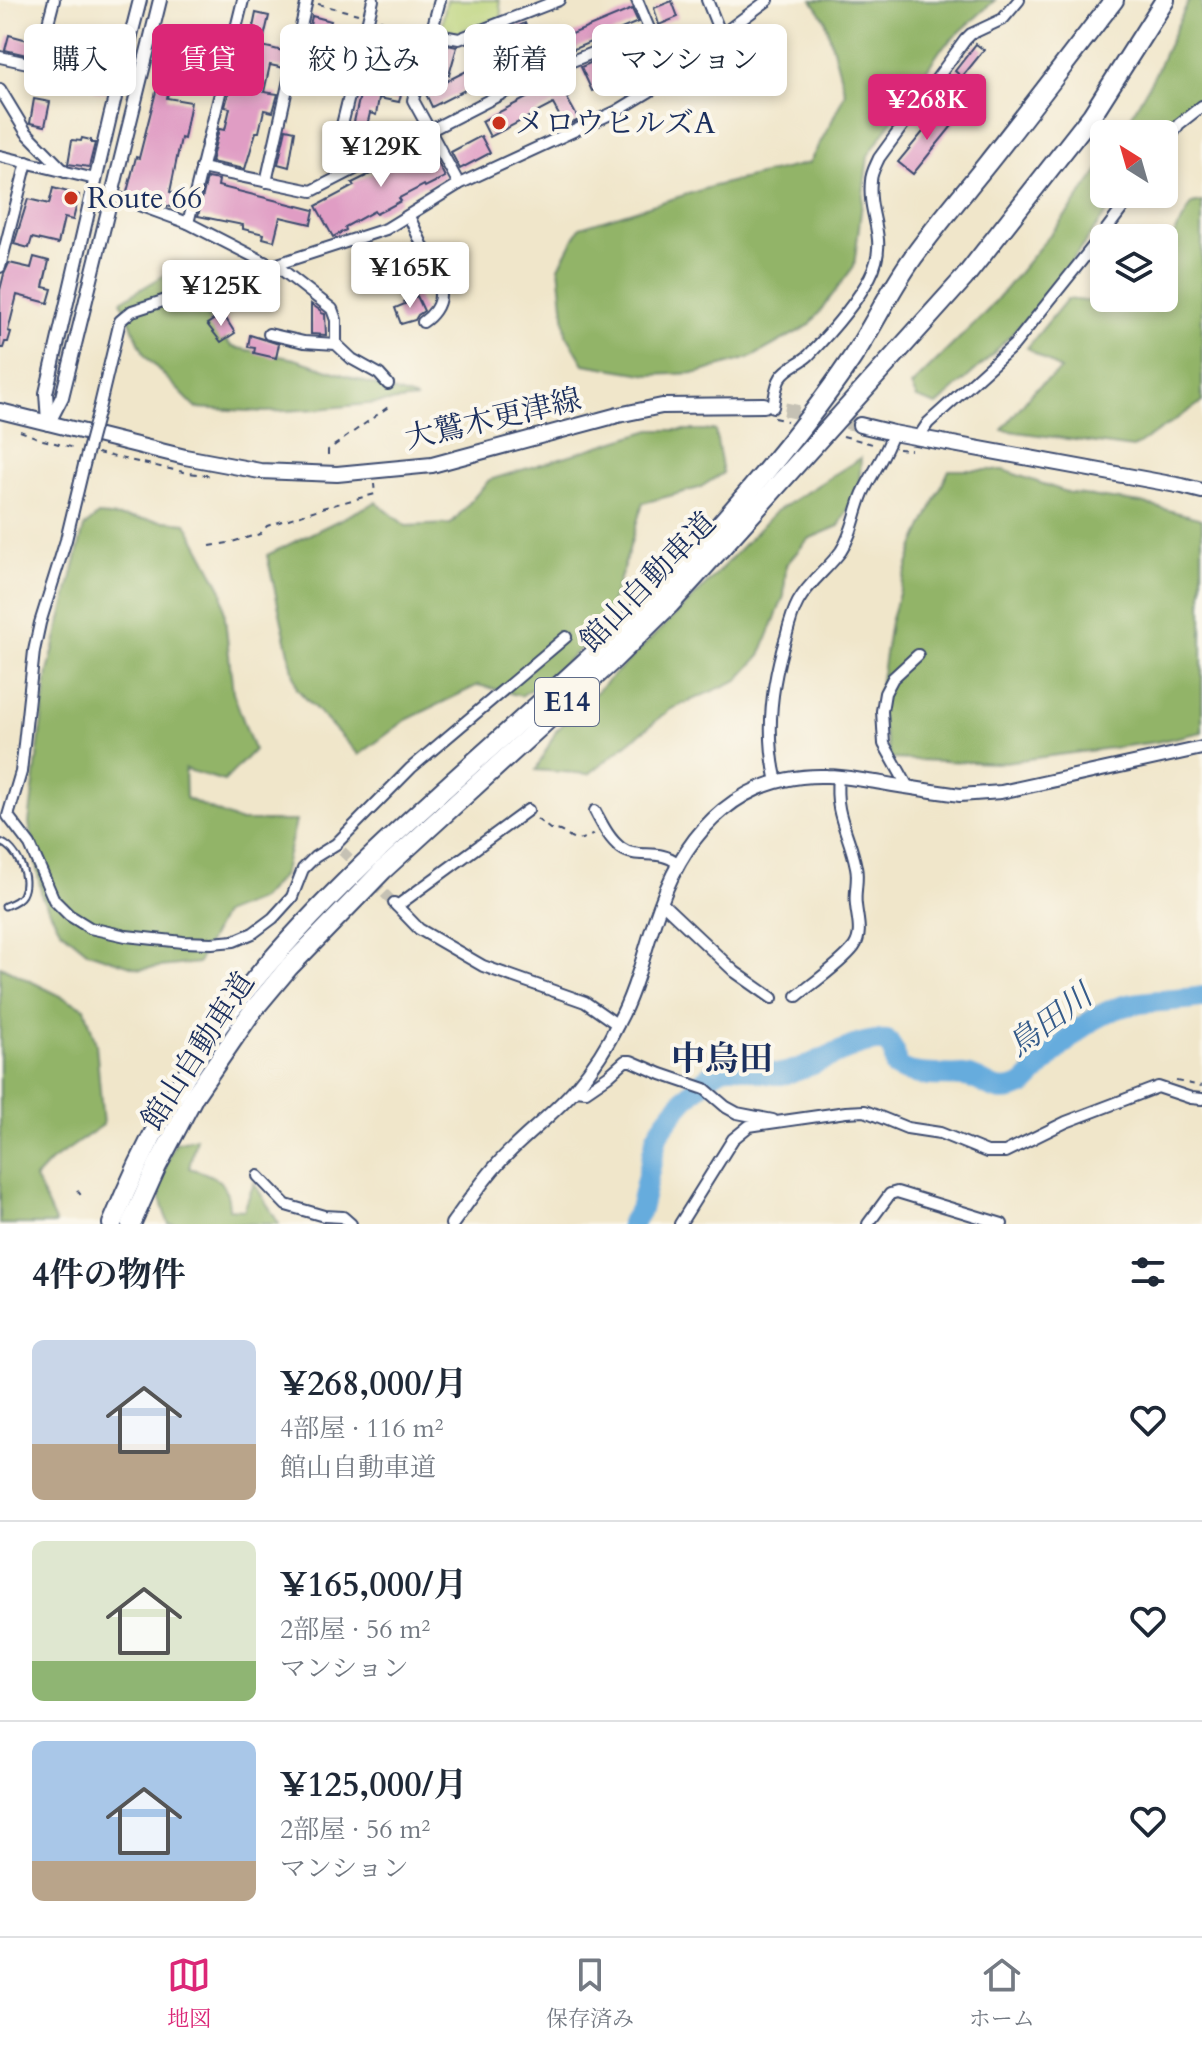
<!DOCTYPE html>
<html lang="ja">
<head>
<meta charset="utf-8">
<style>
  :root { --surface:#fff; --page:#f6f6f7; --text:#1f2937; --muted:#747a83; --line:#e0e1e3; --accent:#db2777 }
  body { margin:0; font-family:Cardo,"Noto Serif JP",serif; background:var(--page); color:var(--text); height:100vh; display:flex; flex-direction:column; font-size:30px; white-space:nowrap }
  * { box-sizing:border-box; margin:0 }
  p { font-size:26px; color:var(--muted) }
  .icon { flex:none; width:44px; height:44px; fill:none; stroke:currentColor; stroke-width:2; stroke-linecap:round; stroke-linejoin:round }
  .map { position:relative; height:1224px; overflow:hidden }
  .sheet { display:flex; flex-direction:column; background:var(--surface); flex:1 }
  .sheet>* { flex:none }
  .banner { position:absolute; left:24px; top:24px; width:800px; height:72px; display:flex; gap:16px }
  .needle { width:52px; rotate:323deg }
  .tools { position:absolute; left:1090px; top:120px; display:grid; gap:16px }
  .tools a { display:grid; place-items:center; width:88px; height:88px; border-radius:12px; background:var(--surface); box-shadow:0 4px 12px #0003; font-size:40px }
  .price { position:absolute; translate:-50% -68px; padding:0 18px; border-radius:8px; background:#fff; color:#222; font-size:26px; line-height:52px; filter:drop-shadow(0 2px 4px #0008) }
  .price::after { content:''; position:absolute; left:50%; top:48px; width:24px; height:18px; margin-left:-12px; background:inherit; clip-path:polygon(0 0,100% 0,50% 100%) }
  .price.active { background:var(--accent); color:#fff }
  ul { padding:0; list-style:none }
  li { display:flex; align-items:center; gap:24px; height:200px; padding:0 32px }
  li+li { border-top:2px solid var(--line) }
  li span { display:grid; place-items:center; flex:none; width:224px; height:160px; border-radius:12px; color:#555 }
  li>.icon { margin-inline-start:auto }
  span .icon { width:96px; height:96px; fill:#fffc; stroke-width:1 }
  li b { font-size:34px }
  h2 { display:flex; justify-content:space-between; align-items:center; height:96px; padding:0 32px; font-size:34px }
  .tag { padding:0 28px; border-radius:12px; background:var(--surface); box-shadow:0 4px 12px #0003; font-size:28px; line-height:72px }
  .tag.active { background:var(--accent); color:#fff }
  .tab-bar { display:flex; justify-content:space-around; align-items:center; height:112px; border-top:2px solid var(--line); background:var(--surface); font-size:22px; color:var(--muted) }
  .tab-bar a { display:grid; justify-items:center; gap:4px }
  .tab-bar .active { color:var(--accent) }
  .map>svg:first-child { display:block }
</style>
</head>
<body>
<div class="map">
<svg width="1202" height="1224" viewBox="0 0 1202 1224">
  <rect width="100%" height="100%" fill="#fbf7ec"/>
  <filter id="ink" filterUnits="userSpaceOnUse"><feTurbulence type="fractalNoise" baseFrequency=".0125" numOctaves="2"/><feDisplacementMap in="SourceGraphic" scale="16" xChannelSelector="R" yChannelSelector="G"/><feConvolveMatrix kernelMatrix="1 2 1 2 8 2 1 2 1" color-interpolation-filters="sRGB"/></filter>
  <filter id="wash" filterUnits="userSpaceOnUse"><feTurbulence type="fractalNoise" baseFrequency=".006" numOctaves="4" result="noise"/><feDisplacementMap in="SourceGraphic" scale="32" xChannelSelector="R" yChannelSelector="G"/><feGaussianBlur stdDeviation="1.8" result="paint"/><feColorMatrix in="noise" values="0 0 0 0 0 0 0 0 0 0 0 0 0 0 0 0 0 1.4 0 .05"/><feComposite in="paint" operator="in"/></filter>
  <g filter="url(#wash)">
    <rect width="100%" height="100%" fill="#f0e6ca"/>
    <polygon fill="#b9d277" stroke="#6a806a" stroke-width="2" points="447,0 499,0 502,17 456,33 441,28"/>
    <g fill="#92b468" stroke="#567263" stroke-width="2">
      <polygon points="812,0 995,0 941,49 868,156 854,266 810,325 752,357 698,373 650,375 584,364 566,334 559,267 580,227 714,186 809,163 831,123 845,93 825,19"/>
      <polygon points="1189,0 1202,0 1202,99 1176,115 1162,134 1121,134 1155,74"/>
      <polygon points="1104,163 1104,194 1120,194 1042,302 989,358 937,405 917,398 911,386 988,310 1071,209"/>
      <polygon points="1202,202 1202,402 1133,448 1002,430 1034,390 1061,370 1027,348 1067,299 1111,304 1116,298 1164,298 1164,252 1192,204"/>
      <polygon points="170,272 232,347 295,359 417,399 318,409 266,412 196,408 145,356 121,301"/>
      <path d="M651,430H715L723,473L699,488L643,503C632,536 624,572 611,604C594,644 556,672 521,696L478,685L406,720L359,755L297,689L267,555L376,502L406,526L451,524L489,480Z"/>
      <polygon points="861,458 859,488 839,526 808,539 786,565 784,596 760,656 738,680 671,709 589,774 536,770 556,731 702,589 775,512"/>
      <polygon points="949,470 1003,470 1069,493 1141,503 1202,519 1202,732 1156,742 997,763 891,759 877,705 890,622 914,546"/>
      <polygon points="98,515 186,523 222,590 233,692 254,750 224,781 185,769 186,798 238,821 296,821 283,875 261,899 223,914 198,963 140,969 88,952 60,929 42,897 29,823 48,672 84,527"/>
      <polygon points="0,966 85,1008 96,1044 103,1125 50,1162 35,1178 56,1224 0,1224"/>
      <path d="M196,1138L189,1168C215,1175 228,1180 229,1209L244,1210L254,1183L279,1224H169C153,1188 160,1177 175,1143Z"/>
    </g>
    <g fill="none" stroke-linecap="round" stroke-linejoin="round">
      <path stroke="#66acdd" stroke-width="22" d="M631,1224L640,1210L657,1136C668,1116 700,1080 720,1069C740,1059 760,1076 781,1074C812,1070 855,1037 887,1041L894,1052L896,1067C918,1078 940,1074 964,1076C987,1078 992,1099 1023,1085C1056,1053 1085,1012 1133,1004C1155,1000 1179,1001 1202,997"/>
    </g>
    <g id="blocks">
      <g fill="#e09dc4">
        <polygon points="672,1 678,17 659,25 654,8"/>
        <polygon points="632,9 638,22 515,74 512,66 432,107 425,92 508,50 502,34 525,23 536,49"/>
        <polygon points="256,13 269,16 262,46 287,52 284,68 270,65 264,92 278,94 273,112 264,110 259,132 256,132 245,169 211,162 219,129 225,130 230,108 225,107 230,88 240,90"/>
        <polygon points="312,16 331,21 330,24 340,26 336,45 347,47 345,59 322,54 320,60 306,57 311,36 308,35"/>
        <polygon points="402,30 419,34 413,61 390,56 385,75 405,80 399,102 379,98 376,115 370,113 365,134 352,131 366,68 371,69 379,32 400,37"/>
        <polygon points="9,35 35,42 31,56 5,50"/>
        <polygon points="438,43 457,47 449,75 431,70"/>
        <polygon points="976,44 984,50 962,77 955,71"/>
        <polygon points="608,55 618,80 592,91 581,67"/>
        <polygon points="80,63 111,68 107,93 94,91 95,86 77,84"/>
        <polygon points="160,76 171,78 167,98 191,102 184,139 181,138 170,192 179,194 176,209 127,192 136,157 139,158"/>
        <polygon points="556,78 579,120 565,126 553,104 490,137 482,121 544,89 542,85"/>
        <polygon points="34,99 50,102 45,126 30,123"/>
        <polygon points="942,109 956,121 913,174 898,162"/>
        <polygon points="286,129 295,131 289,167 278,164"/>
        <polygon points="481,136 490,153 460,169 451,152"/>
        <polygon points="82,138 91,140 91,143 95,143 89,167 68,164 72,140 81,141"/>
        <polygon points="425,142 436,159 445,177 425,187 424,185 399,198 401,201 388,208 376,214 374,211 345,227 346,230 333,237 316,206 354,186 352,183 413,153 411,149"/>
        <polygon points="207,178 219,180 218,186 314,210 311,224 280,217 274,241 263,238 264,234 243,229 243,225 198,216"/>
        <polygon points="53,188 79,195 73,220 64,218 58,244 32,238 29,248 14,244 28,199 49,204"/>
        <polygon points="34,257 49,261 43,287 52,289 48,303 17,295 8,331 11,332 8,342 5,342 3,348 0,348 0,290 4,274 9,263 31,268"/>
        <polygon points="417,296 424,311 418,315 415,320 401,324 395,308 405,304 404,301"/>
        <polygon points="311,304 321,311 321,313 325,314 326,335 311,334"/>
        <polygon points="223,314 235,333 221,342 207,324"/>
        <polygon points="250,335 279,344 276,358 254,353 255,348 248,347"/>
      </g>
    </g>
  </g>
  <g filter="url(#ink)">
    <use href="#blocks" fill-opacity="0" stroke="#3b4a6e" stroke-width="2"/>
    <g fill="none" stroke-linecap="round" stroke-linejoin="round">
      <polyline stroke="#c5c1b4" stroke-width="10" stroke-dasharray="10 5" stroke-linecap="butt" points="342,851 394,903"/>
      <polyline stroke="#c5c1b4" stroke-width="14" stroke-dasharray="14 7" stroke-linecap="butt" points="764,405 860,425"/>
      <defs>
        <path id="service" d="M0,842C17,848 31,878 22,895C19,901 10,904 5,906"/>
        <g id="minor">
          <polyline points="440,0 413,100 459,184"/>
          <polyline points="637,0 670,79"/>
          <polyline points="707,0 721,35"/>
          <polyline points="432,34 459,39 559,0"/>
          <polyline points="0,57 37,65 54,0"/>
          <polyline points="0,89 26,132 65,172"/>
          <polyline points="1164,147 1179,124 1202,106"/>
          <polyline points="0,156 95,179"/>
          <polyline points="356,167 340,133 373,0"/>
          <polyline points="201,168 312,191 542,73 650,30"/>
          <polyline points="266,182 307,0"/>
          <polyline points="111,195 188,223 274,267"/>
          <path d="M409,216C416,232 440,280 440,295C440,306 432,316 423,322"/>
          <polyline points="188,223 243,0"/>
          <polyline points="277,266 332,309 336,320 336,344"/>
          <polyline points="0,267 27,162"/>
          <polyline points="269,334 304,342 336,344 352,359 379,374 388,384"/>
          <path d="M773,407C775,397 775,386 781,377C787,367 801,363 809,355C831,332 855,305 870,277C890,238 867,218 871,181C871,173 876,165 879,158L965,40L971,34L1003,19L1019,0"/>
          <polyline points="99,409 120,321 132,311 386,229 459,184 617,111 670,79 721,35 768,0"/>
          <polyline points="918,438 928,423 1014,345 1106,230 1133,194"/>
          <polyline points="84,465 66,540 40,623 34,651 21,772 8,816 30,845 54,900 69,915 90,928 126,936 183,942 212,943 234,941 253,933 273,918 292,897 303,869 315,857 336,844 411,768 566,637"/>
          <path d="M777,782C765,733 771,685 786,637C789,625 792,613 798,602C809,582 828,569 841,551C853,533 855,512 863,493C872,473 886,455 893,433"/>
          <polyline points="908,787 884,744 882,711 885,693 893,678 918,655"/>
          <path d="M595,811C602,824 609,839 621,848C637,860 660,848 677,863"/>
          <polyline points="661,902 735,972 772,998"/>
          <polyline points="394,903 419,929 483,966 585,1002 618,1025"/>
          <polyline points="397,906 528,810"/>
          <path d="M797,996C813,983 842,963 854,947C863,934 857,918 856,905C854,892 859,880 856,867C849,831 834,817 838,777"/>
          <polyline points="574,1090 586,1091 608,1076 625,1061 631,1061 661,1074 705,1089 726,1107 737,1113 773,1120"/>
          <polyline points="258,1176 286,1205 324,1216 343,1217 351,1224"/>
          <polyline points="680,1224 733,1139 749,1126 846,1112 865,1111 907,1128 940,1133 987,1152 1005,1152 1066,1122 1158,1087 1191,1098 1202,1099"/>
          <polyline points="868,1224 890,1194 897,1192 1002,1224"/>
        </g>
        <g id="tertiary">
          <polyline points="48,421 46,393 110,117 140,0"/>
          <polyline points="48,424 62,397 160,0"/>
          <path d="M452,1224C466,1205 480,1184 496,1166C520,1138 551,1117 575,1089C590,1071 608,1045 618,1023C638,986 646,942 661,903C688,828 743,773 827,776C843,776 860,780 876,782C904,787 932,791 960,795L1001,792L1202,748"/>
        </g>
        <g id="secondary">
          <polyline points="0,411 185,457 260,471 337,474 432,465 618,415 662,406 764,405"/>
          <polyline points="860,425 893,433 1182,486 1202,491"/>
        </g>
        <g id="motorway">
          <path d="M112,1224C145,1143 187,1064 242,995C380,824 565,700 710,536C759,481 809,422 850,361C874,326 891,286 917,252C939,222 963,194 987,164C1030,110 1071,55 1114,0"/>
          <polyline points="131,1224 157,1166 194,1096 253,1010 289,967 383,870 613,660 670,604 721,548 964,278 1092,115 1165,0"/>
        </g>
      </defs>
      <use href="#service" stroke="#3b4a6e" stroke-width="9"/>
      <use href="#minor" stroke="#3b4a6e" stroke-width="14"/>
      <use href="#tertiary" stroke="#3b4a6e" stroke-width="16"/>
      <use href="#secondary" stroke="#3b4a6e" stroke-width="18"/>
      <use href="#motorway" stroke="#3b4a6e" stroke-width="22"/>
      <g stroke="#3b4a6e" stroke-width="2" stroke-dasharray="6 6" stroke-linecap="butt">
        <polyline points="318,4 358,14"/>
        <polyline points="380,20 420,31"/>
        <polyline points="774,418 787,421"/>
        <polyline points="20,431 43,440 75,448"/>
        <polyline points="843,436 876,445"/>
        <polyline points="898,449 911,450"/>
        <polyline points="97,453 188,473 212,476"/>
        <polyline points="328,455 328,450 391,405"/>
        <polyline points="210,546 228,543 260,534 267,526 322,508 375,494 374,484"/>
        <path d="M537,819L550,829C573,830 565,849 594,834"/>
        <polyline points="1176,1081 1202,1086"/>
        <polyline points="77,1190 83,1198"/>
      </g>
      <use href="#service" stroke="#fff" stroke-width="5"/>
      <use href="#minor" stroke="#fff" stroke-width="10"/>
      <use href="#tertiary" stroke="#fff" stroke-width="12"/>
      <use href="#secondary" stroke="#fff" stroke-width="14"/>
      <use href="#motorway" stroke="#fff" stroke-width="18"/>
      <defs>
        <polyline id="minor-bridge" points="84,465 99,409"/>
      </defs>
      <use href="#minor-bridge" stroke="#3b4a6e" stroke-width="14" stroke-linecap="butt"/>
      <use href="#minor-bridge" stroke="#fff" stroke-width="10"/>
    </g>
  </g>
  <g fill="#c8321e" stroke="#fbf7ec" stroke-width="3">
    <circle cx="499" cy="123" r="8"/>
    <circle cx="71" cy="198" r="8"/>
  </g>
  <g text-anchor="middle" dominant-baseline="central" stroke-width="8" stroke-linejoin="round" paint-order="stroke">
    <rect fill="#fbf7ec" stroke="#5e6b89" stroke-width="2" x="535" y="678" width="64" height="48" rx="6"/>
    <g font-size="28" font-weight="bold" fill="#1b2f5e">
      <text x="567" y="702">E14</text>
    </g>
    <g font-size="30" fill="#1b2f5e" stroke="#fbf7ec" text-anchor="start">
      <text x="515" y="123">メロウヒルズA</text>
      <text x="87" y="198">Route 66</text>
    </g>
    <g font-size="30" fill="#1b2f5e" stroke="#fbf7ec">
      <text transform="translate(493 419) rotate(-13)">大鷲木更津線</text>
      <text transform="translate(648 582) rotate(-46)">館山自動車道</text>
      <text transform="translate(198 1051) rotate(-57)">館山自動車道</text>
    </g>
    <g font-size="32" font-style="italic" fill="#355b8a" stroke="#fbf7ec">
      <text transform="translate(1050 1021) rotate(-37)">鳥田川</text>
    </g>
    <g font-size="34" font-weight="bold" fill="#1b2f5e" stroke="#fbf7ec">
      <text x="722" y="1059">中烏田</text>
    </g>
  </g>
</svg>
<div class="tools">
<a><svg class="needle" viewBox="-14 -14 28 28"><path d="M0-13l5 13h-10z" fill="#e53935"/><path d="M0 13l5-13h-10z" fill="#747a83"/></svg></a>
<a><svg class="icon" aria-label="layers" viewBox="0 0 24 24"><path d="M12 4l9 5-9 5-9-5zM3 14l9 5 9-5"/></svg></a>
</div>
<b class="price active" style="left:927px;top:142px">¥268K</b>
<b class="price" style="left:381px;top:189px">¥129K</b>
<b class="price" style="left:410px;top:310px">¥165K</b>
<b class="price" style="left:221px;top:328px">¥125K</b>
<div class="banner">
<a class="tag">購入</a>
<a class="tag active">賃貸</a>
<a class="tag">絞り込み</a>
<a class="tag">新着</a>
<a class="tag">マンション</a>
</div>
</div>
<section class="sheet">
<h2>4件の物件<svg class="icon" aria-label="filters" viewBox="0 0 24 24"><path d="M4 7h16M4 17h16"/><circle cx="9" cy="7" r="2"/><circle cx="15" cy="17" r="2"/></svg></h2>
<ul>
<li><span style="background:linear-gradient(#c9d6e8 65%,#b9a48a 0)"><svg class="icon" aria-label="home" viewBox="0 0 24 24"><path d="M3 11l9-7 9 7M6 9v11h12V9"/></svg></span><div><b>¥268,000/月</b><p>4部屋 · 116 m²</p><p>館山自動車道</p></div><svg class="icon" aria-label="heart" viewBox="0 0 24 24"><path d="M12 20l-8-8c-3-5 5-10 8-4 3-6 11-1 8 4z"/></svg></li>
<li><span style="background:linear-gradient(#dfe7d0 75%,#8fb573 0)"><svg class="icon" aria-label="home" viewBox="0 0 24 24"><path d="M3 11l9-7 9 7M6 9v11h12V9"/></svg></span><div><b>¥165,000/月</b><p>2部屋 · 56 m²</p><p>マンション</p></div><svg class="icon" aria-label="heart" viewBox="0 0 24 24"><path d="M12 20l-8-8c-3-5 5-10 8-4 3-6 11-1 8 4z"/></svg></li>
<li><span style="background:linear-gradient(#a9c7e8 75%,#b9a48a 0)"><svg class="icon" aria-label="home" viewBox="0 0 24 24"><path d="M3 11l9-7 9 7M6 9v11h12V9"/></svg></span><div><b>¥125,000/月</b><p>2部屋 · 56 m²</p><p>マンション</p></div><svg class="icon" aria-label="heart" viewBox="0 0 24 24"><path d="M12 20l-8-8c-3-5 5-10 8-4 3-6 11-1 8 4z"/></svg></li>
</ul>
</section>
<nav class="tab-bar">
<a class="active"><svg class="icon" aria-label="map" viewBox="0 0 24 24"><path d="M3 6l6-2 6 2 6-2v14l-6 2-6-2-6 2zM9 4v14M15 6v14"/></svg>地図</a>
<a><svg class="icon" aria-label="saved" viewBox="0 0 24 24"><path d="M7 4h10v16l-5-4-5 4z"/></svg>保存済み</a>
<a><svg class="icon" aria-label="home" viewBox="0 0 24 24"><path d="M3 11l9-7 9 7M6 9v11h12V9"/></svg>ホーム</a>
</nav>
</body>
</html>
